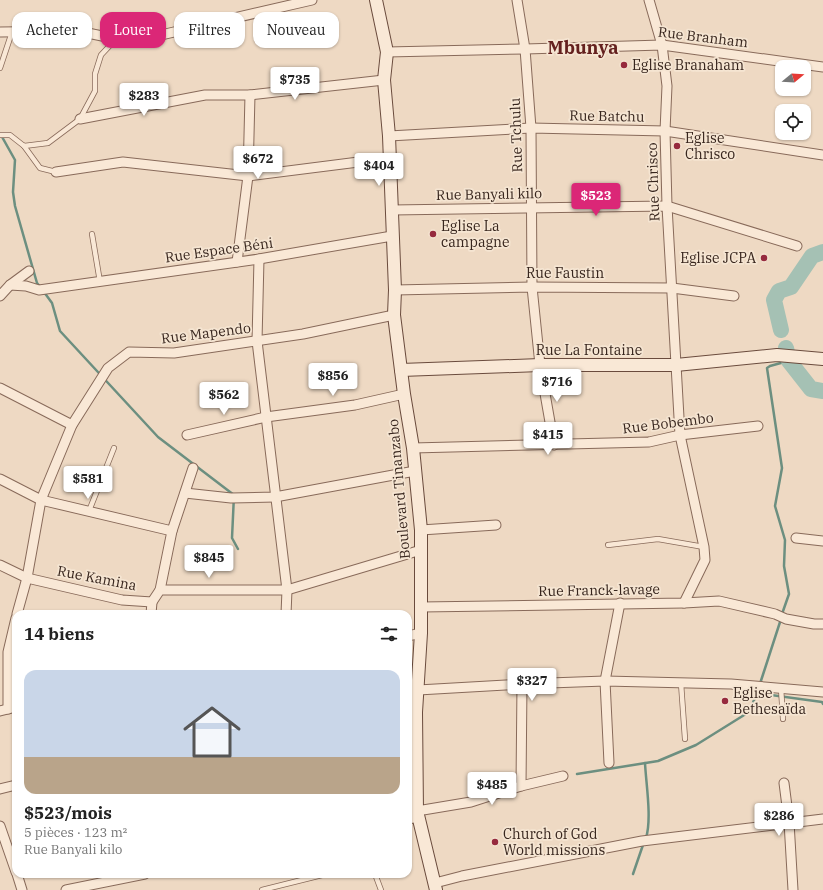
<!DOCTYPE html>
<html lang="fr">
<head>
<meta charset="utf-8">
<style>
  :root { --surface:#fff; --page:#f2f2f2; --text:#222; --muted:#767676; --line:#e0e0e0; --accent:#db2777 }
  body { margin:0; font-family:"IBM Plex Serif",serif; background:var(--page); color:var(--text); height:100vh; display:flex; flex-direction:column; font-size:15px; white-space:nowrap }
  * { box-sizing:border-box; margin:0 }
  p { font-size:13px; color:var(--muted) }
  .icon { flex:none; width:22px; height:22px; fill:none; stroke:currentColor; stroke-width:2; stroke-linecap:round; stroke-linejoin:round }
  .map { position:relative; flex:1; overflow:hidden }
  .panel { position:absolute; left:12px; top:610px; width:400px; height:268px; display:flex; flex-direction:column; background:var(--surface); border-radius:12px; box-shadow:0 1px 3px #0004 }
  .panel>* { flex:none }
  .top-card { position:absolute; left:12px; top:12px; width:400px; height:36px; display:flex; gap:8px }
  .needle { width:26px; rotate:72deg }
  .fabs { position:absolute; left:775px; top:60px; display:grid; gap:8px }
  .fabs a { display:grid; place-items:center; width:36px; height:36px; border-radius:8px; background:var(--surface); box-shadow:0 1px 3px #0004; font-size:20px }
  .price { position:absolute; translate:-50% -34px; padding:0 9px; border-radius:4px; background:#fff; color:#222; font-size:13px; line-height:26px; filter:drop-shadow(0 1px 2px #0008) }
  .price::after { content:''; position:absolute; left:50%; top:24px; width:12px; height:9px; margin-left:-6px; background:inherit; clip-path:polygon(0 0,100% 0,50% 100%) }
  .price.selected { background:var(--accent); color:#fff }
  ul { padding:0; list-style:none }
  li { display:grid; align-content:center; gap:8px; height:212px; padding:0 12px }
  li+li { border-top:1px solid var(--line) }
  li span { display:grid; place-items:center; height:124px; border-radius:12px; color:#555 }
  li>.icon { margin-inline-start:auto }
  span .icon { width:72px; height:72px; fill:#fffc; stroke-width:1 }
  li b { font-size:17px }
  h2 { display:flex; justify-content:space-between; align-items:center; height:48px; padding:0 12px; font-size:17px }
  .tag { padding:0 14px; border-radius:12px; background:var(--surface); box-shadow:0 1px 3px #0004; font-size:14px; line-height:36px }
  .tag.selected { background:var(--accent); color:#fff }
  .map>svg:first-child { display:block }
</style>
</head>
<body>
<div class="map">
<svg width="823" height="890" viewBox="0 0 823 890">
  <rect width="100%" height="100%" fill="#eed9c3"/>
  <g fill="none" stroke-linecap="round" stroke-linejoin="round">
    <g stroke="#6c8f80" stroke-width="2.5">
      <polyline points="1,135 15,160 13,192 15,206 37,283 41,288"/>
      <polyline points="44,292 52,303 60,331 158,437 234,495 232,538 238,549"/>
      <polyline points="782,614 789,594 784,566 785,540 775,506 782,468 767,368 770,366 788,361"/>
      <polyline points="757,693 822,702 823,704"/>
      <path d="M645,763C646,784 652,818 646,838"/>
      <polyline points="577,774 658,761 696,745 749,712 757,693 781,619"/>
      <polyline points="633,874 644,842"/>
    </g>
    <g stroke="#a5c1b4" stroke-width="16">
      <polyline points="781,330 774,300 779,291 791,287 812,256 823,252"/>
      <polyline points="786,348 789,361 811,389 823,391"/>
    </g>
    <defs>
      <g id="lane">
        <polyline points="0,68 12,32"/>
        <polyline points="0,135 10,135 24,146 48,143 80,119 95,91 95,74 101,55 116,39"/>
        <polyline points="24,146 40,168 56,172"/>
        <polyline points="92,234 100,282"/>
        <polyline points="89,511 114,448"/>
        <polyline points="608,545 658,539 704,547"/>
        <polyline points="681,683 685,739"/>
        <polyline points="781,688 783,719"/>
        <polyline points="375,874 381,890"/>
        <polyline points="262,890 326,874"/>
      </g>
      <g id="street">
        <polyline points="517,0 525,49 531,128 532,287 540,365 554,445"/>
        <polyline points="649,0 662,45 667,86 665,131 667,206 680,435 704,547 705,560 684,603"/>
        <polyline points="0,32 78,31 131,42 312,0"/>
        <polyline points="387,52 525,49 662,45 823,67"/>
        <polyline points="80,119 205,95 250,95 384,80"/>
        <polyline points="389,136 531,128 665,131 823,155"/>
        <polyline points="56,172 123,162 248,176 390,158"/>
        <polyline points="392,210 667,206 797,246"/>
        <polyline points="259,259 257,341 287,590 286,614"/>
        <polyline points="237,262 248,176 250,95"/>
        <polyline points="10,285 26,286 39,290 259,259 392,236"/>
        <polyline points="395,290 532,287 672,288 734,296"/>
        <polyline points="0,296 10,285 29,271"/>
        <polyline points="0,388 72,425"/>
        <polyline points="187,435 266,417 355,405 404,394"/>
        <polyline points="413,448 649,442 680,435 758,426"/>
        <polyline points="0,479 41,500 172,531"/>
        <polyline points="185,493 231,498 275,497 415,471"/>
        <polyline points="421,530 496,525"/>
        <polyline points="796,538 823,541"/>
        <polyline points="0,565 27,578 122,600 152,602 160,590 287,590 421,550"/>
        <polyline points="160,590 172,531 193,468"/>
        <polyline points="421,607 684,603 719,601 775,614 786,619 814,624 823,624"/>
        <polyline points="17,614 27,578 41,500 72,425 108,368 129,352 174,353 303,334 394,315"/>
        <polyline points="151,614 152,602"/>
        <polyline points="408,636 421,633"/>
        <polyline points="418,690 522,684 605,681 731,684 823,692"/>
        <polyline points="8,709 8,652 16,618"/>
        <polyline points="0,711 16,707"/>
        <polyline points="609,763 605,681 620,603"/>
        <polyline points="784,783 789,822 793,890"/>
        <polyline points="521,786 522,684"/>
        <polyline points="0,789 16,785"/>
        <polyline points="417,811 471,802 521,786 563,776"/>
        <polyline points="408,819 418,817"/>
        <polyline points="0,826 16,872"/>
        <polyline points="17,874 22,890"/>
        <polyline points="435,883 462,876 642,841 823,819"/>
        <polyline points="66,890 145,874"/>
      </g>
      <g id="secondary">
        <polyline points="376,0 387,52 384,80 389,136 395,290 394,315 404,394 413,448 421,530 421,633 416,712 417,811 436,890"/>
        <polyline points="401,370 540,365 676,365 777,355 823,359"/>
      </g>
    </defs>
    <use href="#lane" stroke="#886a5a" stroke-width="6"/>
    <use href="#street" stroke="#886a5a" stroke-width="11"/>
    <use href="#secondary" stroke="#6a4b3d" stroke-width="14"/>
    <use href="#lane" stroke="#f9e8d6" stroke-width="4.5"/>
    <use href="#street" stroke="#f9e8d6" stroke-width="9"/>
    <use href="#secondary" stroke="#f9e8d6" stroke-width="12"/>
  </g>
  <g fill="#962a3e" stroke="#f5e5d2" stroke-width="1.5">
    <circle cx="624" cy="65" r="4"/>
    <circle cx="677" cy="146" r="4"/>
    <circle cx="433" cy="234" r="4"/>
    <circle cx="764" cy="258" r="4"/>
    <circle cx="725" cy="701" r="4"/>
    <circle cx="495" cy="842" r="4"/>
  </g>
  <g text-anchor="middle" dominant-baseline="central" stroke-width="3.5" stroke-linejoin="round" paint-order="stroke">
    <g font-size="14" fill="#38261e" stroke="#f5e5d2">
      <text transform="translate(703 37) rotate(7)">Rue Branham</text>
      <text transform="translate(607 116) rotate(1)">Rue Batchu</text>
      <text transform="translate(516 135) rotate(-92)">Rue Tchulu</text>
      <text transform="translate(653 182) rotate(-92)">Rue Chrisco</text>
      <text transform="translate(489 194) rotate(-1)">Rue Banyali kilo</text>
      <text transform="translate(219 250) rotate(-8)">Rue Espace Béni</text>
      <text x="565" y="273">Rue Faustin</text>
      <text transform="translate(206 333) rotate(-7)">Rue Mapendo</text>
      <text x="589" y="350">Rue La Fontaine</text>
      <text transform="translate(668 423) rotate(-7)">Rue Bobembo</text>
      <text transform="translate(399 489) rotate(-95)">Boulevard Tinanzabo</text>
      <text transform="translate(97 578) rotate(11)">Rue Kamina</text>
      <text transform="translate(599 590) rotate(-1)">Rue Franck-lavage</text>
    </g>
    <g font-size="14" fill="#38261e" stroke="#f5e5d2" text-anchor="start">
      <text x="632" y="65">Eglise Branaham</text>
      <text x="685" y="138">Eglise<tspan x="685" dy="16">Chrisco</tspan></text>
      <text x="441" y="226">Eglise La<tspan x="441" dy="16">campagne</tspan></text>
      <text x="756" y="258" text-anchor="end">Eglise JCPA</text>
      <text x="733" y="693">Eglise<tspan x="733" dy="16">Bethesaïda</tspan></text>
      <text x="503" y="834">Church of God<tspan x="503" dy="16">World missions</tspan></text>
    </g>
    <g font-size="18" font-weight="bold" fill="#64201e" stroke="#f5e5d2">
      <text x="583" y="47">Mbunya</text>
    </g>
  </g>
</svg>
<div class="fabs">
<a><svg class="needle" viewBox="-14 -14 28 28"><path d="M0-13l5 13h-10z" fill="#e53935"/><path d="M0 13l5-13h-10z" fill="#767676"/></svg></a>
<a><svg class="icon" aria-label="locate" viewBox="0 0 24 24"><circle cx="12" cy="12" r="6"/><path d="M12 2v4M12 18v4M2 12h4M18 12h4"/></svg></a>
</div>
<b class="price" style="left:295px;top:101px">$735</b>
<b class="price" style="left:144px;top:117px">$283</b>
<b class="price" style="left:258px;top:180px">$672</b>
<b class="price" style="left:379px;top:187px">$404</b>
<b class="price selected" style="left:596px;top:217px">$523</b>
<b class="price" style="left:333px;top:397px">$856</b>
<b class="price" style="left:557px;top:403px">$716</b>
<b class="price" style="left:224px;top:416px">$562</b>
<b class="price" style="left:548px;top:456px">$415</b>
<b class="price" style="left:88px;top:500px">$581</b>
<b class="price" style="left:209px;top:579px">$845</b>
<b class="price" style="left:532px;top:702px">$327</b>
<b class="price" style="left:492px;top:806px">$485</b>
<b class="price" style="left:779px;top:837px">$286</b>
<div class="top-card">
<a class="tag">Acheter</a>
<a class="tag selected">Louer</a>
<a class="tag">Filtres</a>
<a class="tag">Nouveau</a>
</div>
<section class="panel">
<h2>14 biens<svg class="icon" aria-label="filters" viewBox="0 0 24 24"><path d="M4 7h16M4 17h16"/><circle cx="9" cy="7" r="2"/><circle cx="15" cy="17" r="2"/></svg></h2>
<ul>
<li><span style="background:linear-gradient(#c9d6e8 70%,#b9a48a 0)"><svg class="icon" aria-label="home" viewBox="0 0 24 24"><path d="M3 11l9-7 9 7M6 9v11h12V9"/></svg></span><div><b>$523/mois</b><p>5 pièces · 123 m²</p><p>Rue Banyali kilo</p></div></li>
</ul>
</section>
</div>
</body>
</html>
